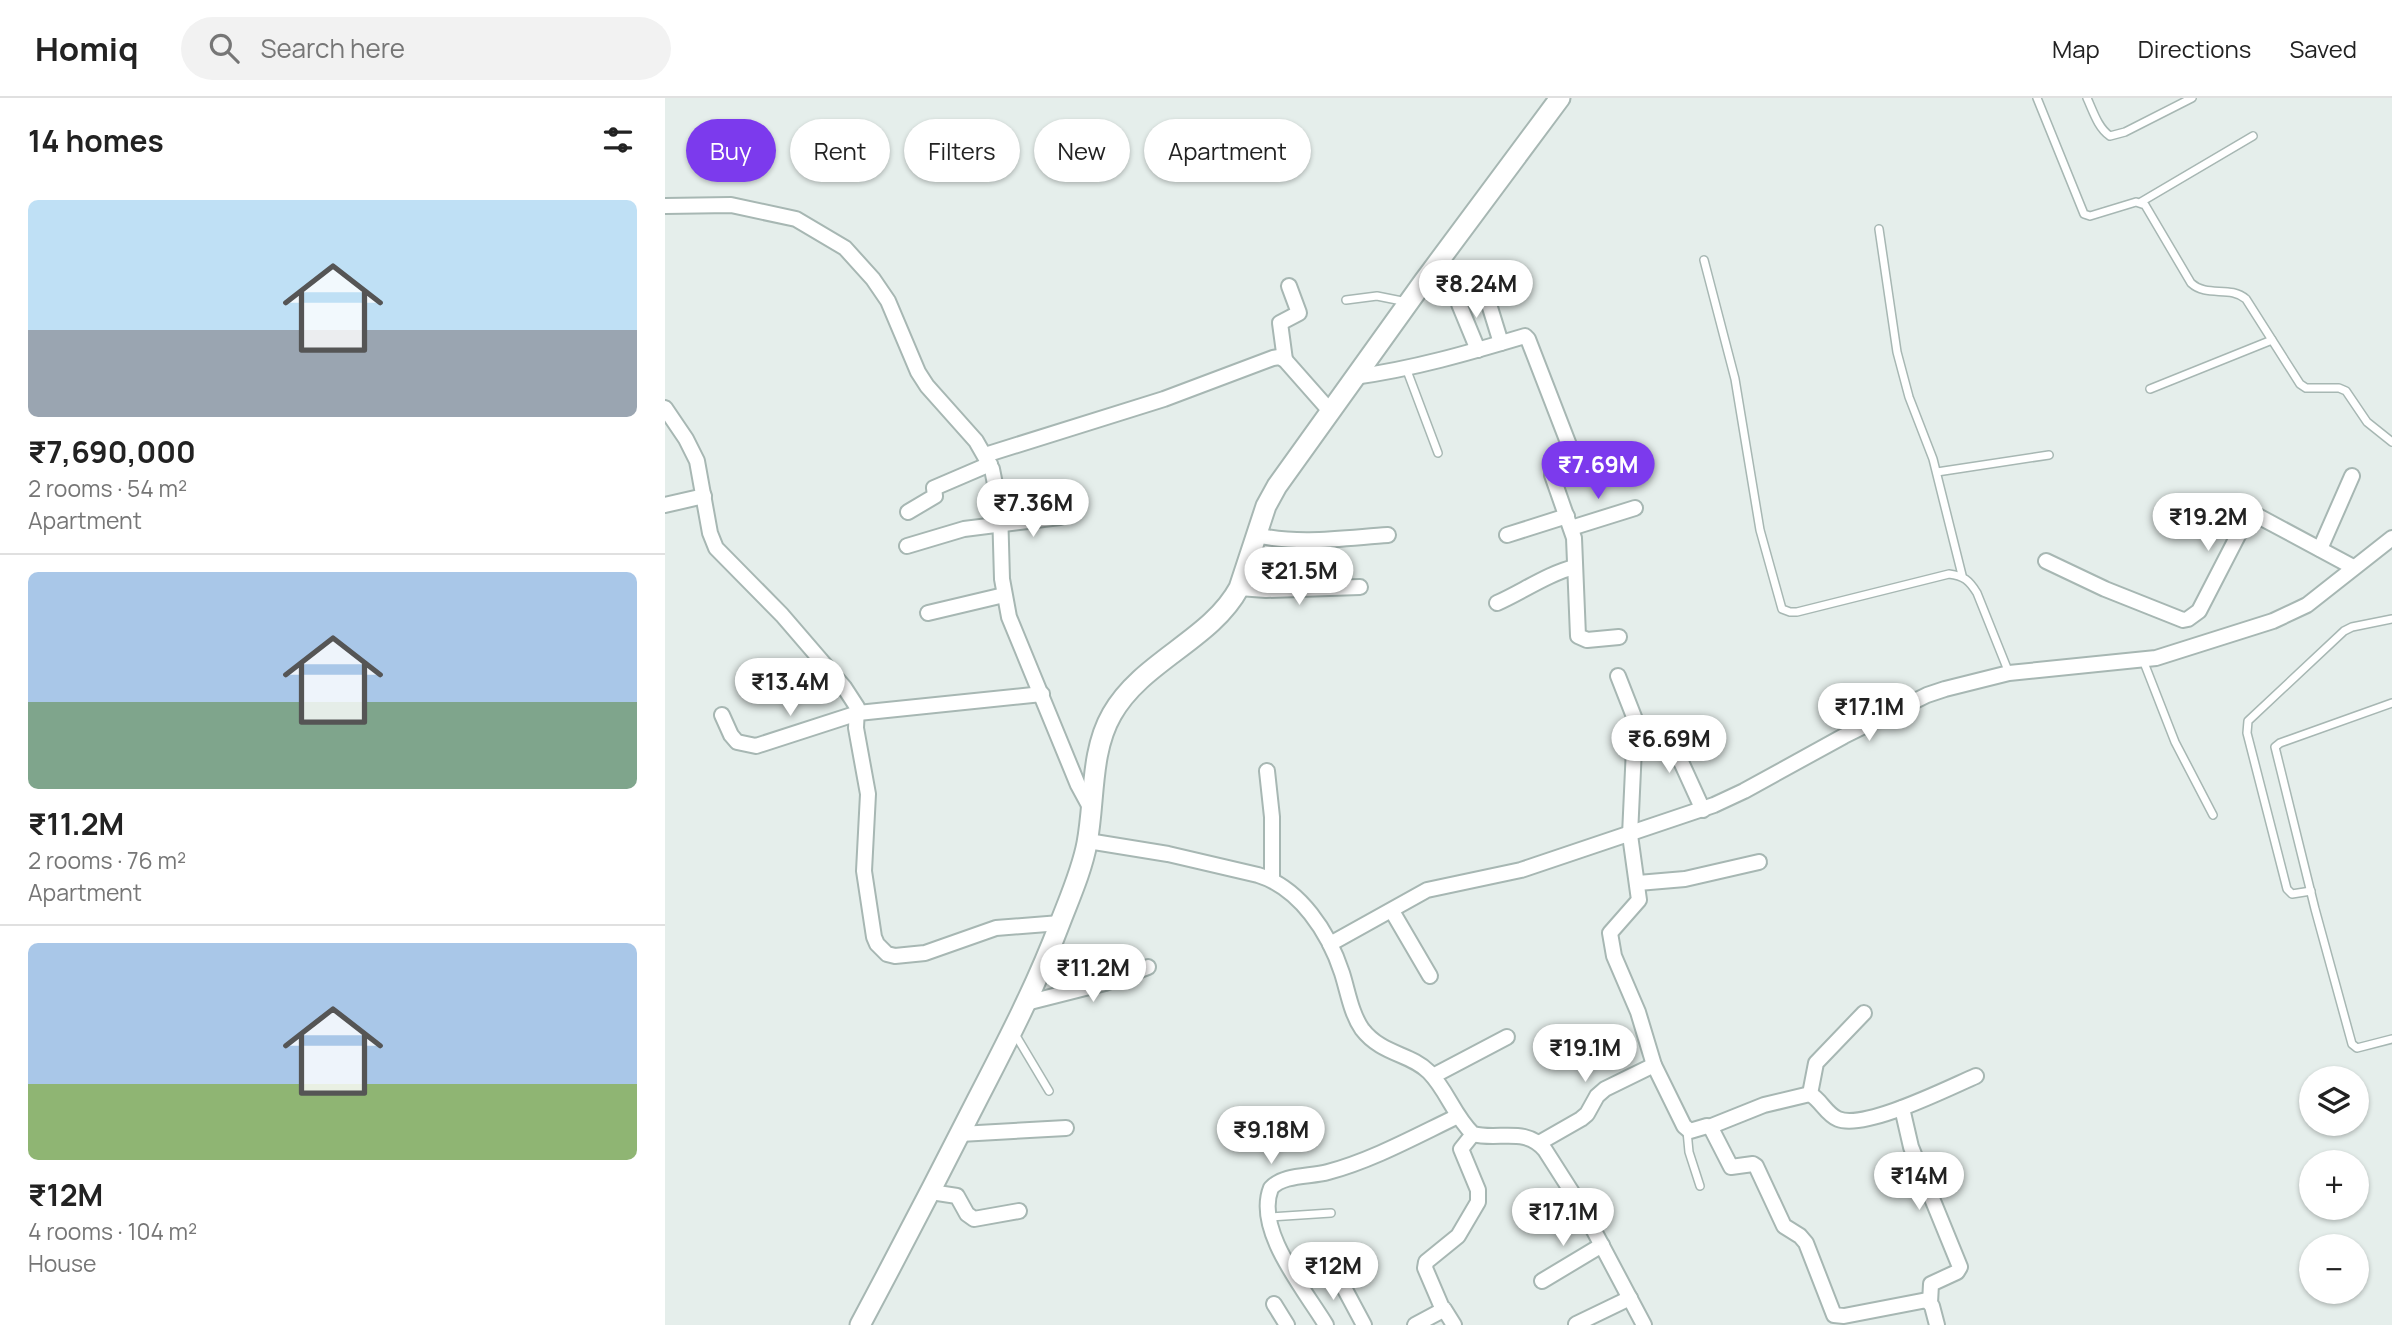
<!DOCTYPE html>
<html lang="en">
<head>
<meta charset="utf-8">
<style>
  :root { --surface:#fff; --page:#f2f2f2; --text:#222; --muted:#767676; --line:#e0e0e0; --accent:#7c3aed }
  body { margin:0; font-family:Manrope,sans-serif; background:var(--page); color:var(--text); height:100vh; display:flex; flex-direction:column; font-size:26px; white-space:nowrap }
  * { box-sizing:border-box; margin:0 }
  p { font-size:23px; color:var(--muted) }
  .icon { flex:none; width:38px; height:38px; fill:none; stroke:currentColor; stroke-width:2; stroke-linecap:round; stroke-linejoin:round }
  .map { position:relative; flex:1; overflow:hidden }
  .sheet { display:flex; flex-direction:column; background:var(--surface); width:665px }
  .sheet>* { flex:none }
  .hud { position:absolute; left:21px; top:21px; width:665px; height:63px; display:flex; gap:14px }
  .controls { position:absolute; left:1634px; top:968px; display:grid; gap:14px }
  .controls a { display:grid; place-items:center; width:70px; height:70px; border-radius:50%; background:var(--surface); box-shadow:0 2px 5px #0004; font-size:35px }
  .price { position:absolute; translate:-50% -60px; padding:0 16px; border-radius:24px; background:#fff; color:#222; font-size:23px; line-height:46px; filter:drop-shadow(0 2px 4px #0008) }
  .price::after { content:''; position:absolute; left:50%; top:42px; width:21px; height:16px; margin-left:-10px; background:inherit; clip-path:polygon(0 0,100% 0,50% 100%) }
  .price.current { background:var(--accent); color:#fff }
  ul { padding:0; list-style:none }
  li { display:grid; align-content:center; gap:14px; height:371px; padding:0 28px }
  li+li { border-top:2px solid var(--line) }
  li span { display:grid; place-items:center; height:217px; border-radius:10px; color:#555 }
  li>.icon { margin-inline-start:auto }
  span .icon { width:126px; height:126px; fill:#fffc; stroke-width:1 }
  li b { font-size:30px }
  h2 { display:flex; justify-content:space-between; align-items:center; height:84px; padding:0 28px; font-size:30px }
  .tag { padding:0 24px; border-radius:32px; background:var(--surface); box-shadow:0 2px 5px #0004; font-size:24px; line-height:63px }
  .tag.current { background:var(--accent); color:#fff }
  header { display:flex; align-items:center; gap:42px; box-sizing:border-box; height:98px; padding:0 35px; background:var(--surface); border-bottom:2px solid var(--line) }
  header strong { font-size:33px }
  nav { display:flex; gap:38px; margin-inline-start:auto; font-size:24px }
  .search { width:490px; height:63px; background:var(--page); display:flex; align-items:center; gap:18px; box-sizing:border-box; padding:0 24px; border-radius:38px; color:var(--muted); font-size:26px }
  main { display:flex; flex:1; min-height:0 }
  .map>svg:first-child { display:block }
</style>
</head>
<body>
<header>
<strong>Homiq</strong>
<div class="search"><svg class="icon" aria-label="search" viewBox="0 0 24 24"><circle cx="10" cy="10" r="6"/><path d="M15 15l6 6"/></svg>Search here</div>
<nav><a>Map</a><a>Directions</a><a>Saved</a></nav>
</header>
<main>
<section class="sheet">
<h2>14 homes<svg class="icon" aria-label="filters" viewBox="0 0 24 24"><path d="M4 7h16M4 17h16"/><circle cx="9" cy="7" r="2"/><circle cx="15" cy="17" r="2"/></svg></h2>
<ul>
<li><span style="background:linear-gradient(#bfe0f5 60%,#9aa5b1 0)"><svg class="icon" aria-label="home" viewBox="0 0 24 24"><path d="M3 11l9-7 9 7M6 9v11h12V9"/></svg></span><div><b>₹7,690,000</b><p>2 rooms · 54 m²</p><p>Apartment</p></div></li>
<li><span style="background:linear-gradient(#a9c7e8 60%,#7fa58c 0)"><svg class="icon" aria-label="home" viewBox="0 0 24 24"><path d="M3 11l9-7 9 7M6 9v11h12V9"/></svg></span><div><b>₹11.2M</b><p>2 rooms · 76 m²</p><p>Apartment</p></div></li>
<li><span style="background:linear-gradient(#a9c7e8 65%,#8fb573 0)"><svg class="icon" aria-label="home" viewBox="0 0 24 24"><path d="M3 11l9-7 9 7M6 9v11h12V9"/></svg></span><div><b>₹12M</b><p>4 rooms · 104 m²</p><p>House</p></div></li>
</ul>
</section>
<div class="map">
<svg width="1727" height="1227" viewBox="0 0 1727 1227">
  <rect width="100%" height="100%" fill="#e5eeeb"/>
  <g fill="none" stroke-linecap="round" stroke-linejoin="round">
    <defs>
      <g id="service">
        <path d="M1372,0L1419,116L1425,118L1471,104L1480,107L1526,185C1542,200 1565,187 1581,201L1635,286L1641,290H1674L1681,293L1702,324L1727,344"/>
        <path d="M1422,0C1428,13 1433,30 1445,38L1460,34L1527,0"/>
        <polyline points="1476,104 1588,38"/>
        <polyline points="1214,131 1232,254 1244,299 1268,361 1297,477"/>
        <path d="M1039,162L1070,281L1095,432L1117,511L1125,514H1132L1284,476C1299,478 1304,482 1312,495L1344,575"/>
        <polyline points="681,202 712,198 742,204"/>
        <polyline points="741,270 773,355"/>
        <polyline points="1485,291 1607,242"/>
        <polyline points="1272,374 1384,357"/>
        <polyline points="1478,562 1510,644 1548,717"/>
        <polyline points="1727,605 1615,645 1610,649 1650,811 1687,946 1692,950 1727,941"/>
        <polyline points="1646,793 1627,796 1622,791 1582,635 1583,623 1679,533 1687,529 1727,521"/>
        <polyline points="350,936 384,993"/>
        <polyline points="1022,1033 1024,1054 1035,1088"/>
        <polyline points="604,1119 666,1115"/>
      </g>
      <g id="minor">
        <polyline points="0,108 66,107 131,121 180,150 208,181 223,203 253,274 262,288 311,343 327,371 335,411 337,481 344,519 413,687 426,711"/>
        <polyline points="819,190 836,245"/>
        <polyline points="794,206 813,252"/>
        <polyline points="620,262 615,225 634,215 624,188"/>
        <path d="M689,279C748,271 803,255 860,238L863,241L909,360V363L887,377L909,440L913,538L922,542L954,539"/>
        <polyline points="0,310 21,341 32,363 45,435 51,450 117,517 179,589 192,609 191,630 203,696 199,773 209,839 212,846 222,856 230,858 260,855 331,830 395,825"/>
        <polyline points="320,357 499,301 608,260 614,259 620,262 665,313"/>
        <polyline points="0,407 39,398"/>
        <polyline points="243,414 270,398 269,390 325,366"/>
        <polyline points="906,430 970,410"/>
        <path d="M591,437C634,447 679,440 723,437"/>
        <polyline points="842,437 902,418"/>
        <polyline points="242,448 299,431 395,419"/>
        <polyline points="1655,451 1687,378"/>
        <polyline points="1381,463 1440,491 1518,522 1523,521 1534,513 1583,418 1591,417 1688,469"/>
        <polyline points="574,490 601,492 695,489"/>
        <path d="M832,505C857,494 884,475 910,469"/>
        <polyline points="263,515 339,497"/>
        <polyline points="953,578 973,629 969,650 965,737 974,802 945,835 949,858 973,914 989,967 1019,1028 1025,1033 1042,1028 1046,1030 1066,1069 1088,1066 1091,1068 1119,1128 1135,1138 1141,1145 1169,1217 1179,1218 1262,1202 1267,1208 1272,1227"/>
        <polyline points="57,617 66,637 72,644 91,648 193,615 377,596"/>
        <polyline points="972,636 994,628 1002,633 1038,712"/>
        <polyline points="602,673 607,719 607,781"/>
        <path d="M423,743L503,756L593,777C635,790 664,835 677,875C683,894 686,915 697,931C717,957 745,955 764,974C782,992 789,1018 808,1036C833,1043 860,1028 880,1052L917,1110L979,1227"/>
        <polyline points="973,785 1020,781 1094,764"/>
        <polyline points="727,813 765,878"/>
        <polyline points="665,846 762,792 856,772 1049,707 1079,693 1179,638 1262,597 1280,591 1344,575 1491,560 1608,523 1642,507 1727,440"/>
        <polyline points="361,905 440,885 483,869"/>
        <polyline points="768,978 842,939"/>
        <polyline points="1145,996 1151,965 1199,915"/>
        <polyline points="1237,1010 1246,1049 1295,1169 1292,1174 1266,1186 1265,1205"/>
        <path d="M1044,1029L1099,1007L1145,996C1156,1002 1161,1016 1173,1021C1200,1032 1283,990 1311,978"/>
        <polyline points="295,1036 401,1030"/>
        <polyline points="874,1045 916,1021 922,1016 932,998 940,991 989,967"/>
        <polyline points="266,1094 292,1098 302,1116 309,1121 354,1113"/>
        <polyline points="877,1183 937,1147"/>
        <polyline points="635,1185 666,1170 669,1171 699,1227"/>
        <polyline points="609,1206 622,1227"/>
        <polyline points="779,1211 789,1227"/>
        <polyline points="911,1226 965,1200"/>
        <path d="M661,1227C640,1192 589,1132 606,1090C619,1076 645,1079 663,1074C708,1062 751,1038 793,1018"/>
        <polyline points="750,1227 778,1212 760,1170 761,1164 793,1138 813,1104 813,1092 796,1051 808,1036"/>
      </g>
      <path id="tertiary" d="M195,1227C235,1152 274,1077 312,1002C342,944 372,886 395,825C405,799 417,772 422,745C430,703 425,654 447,616C477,563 546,542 574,490L601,408L612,388L759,183L895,0"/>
    </defs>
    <use href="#service" stroke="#a7b7b3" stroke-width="10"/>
    <use href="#minor" stroke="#a7b7b3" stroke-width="18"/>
    <use href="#tertiary" stroke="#a7b7b3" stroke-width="23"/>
    <use href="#service" stroke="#fff" stroke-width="7"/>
    <use href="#minor" stroke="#fff" stroke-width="14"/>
    <use href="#tertiary" stroke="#fff" stroke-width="19"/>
  </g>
</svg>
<div class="controls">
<a><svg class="icon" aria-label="layers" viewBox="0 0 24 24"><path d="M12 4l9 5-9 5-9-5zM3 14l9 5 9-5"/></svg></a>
<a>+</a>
<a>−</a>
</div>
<b class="price" style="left:811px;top:222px">₹8.24M</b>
<b class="price current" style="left:933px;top:403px">₹7.69M</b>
<b class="price" style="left:368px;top:441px">₹7.36M</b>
<b class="price" style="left:1543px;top:455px">₹19.2M</b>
<b class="price" style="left:634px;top:509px">₹21.5M</b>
<b class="price" style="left:125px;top:620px">₹13.4M</b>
<b class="price" style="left:1204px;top:645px">₹17.1M</b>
<b class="price" style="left:1004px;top:677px">₹6.69M</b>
<b class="price" style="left:428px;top:906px">₹11.2M</b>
<b class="price" style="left:920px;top:986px">₹19.1M</b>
<b class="price" style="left:606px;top:1068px">₹9.18M</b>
<b class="price" style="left:1254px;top:1114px">₹14M</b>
<b class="price" style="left:898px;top:1150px">₹17.1M</b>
<b class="price" style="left:668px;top:1204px">₹12M</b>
<div class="hud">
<a class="tag current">Buy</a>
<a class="tag">Rent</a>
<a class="tag">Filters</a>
<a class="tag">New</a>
<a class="tag">Apartment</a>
</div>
</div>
</main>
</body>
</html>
